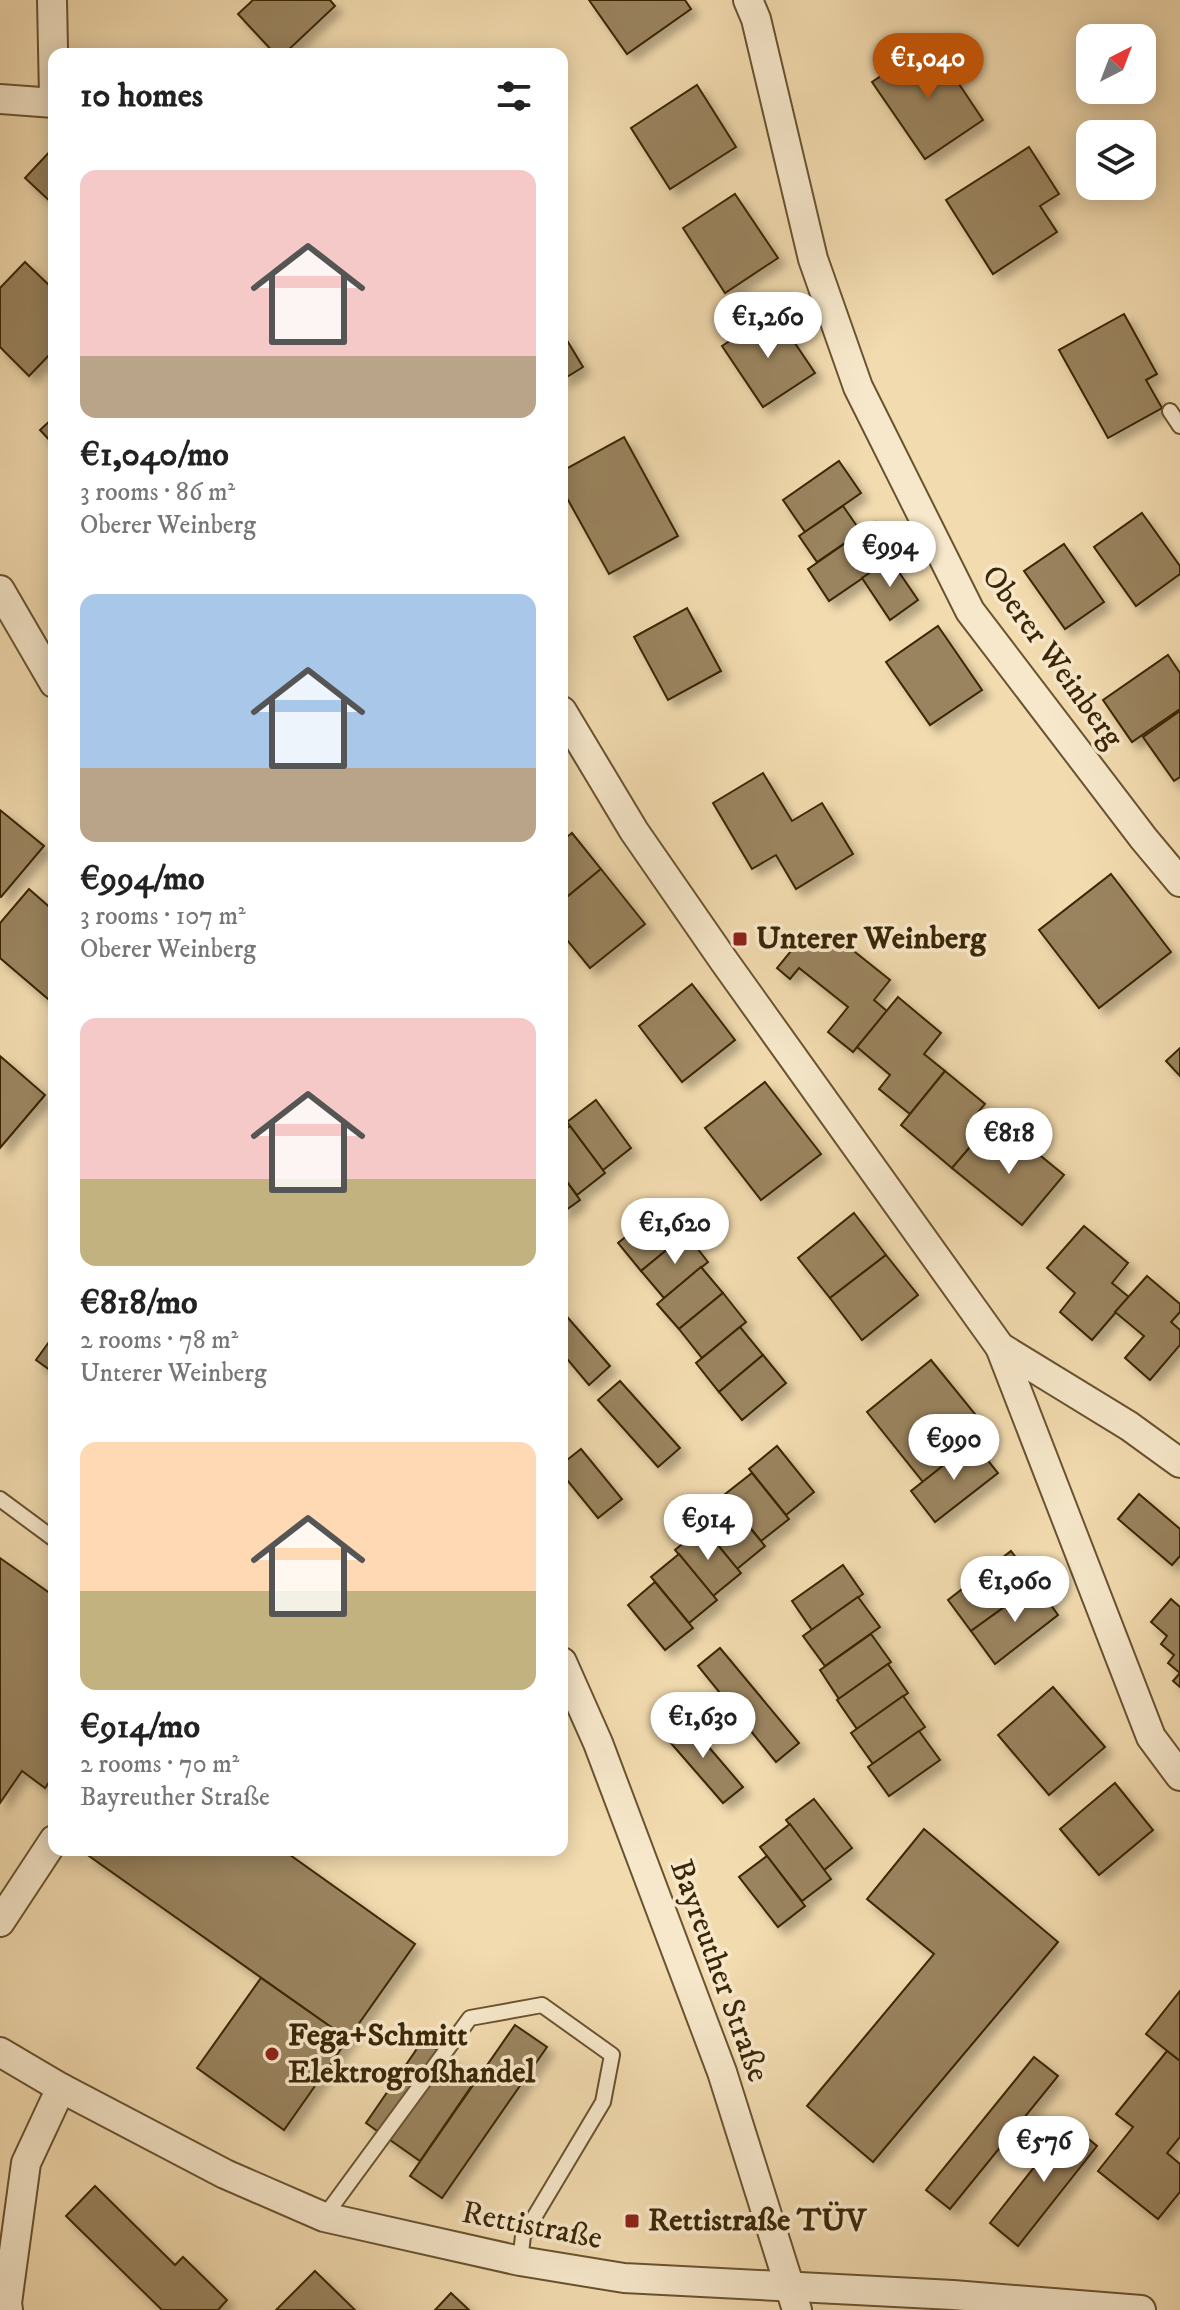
<!DOCTYPE html>
<html lang="en">
<head>
<meta charset="utf-8">
<style>
  :root { --surface:#fff; --page:#f2f2f2; --text:#222; --muted:#767676; --accent:#b45309 }
  body { margin:0; font-family:"IM FELL DW Pica",serif; background:var(--page); color:var(--text); height:100vh; display:flex; flex-direction:column; font-size:30px; white-space:nowrap }
  * { box-sizing:border-box; margin:0 }
  p { font-size:26px; color:var(--muted) }
  .icon { flex:none; width:44px; height:44px; fill:none; stroke:currentColor; stroke-width:2; stroke-linecap:round; stroke-linejoin:round }
  .map { position:relative; flex:1; overflow:hidden }
  .side { position:absolute; left:48px; top:48px; width:520px; height:1808px; display:flex; flex-direction:column; background:var(--surface); border-radius:16px; box-shadow:0 4px 20px #0003 }
  .side>* { flex:none }
  .needle { width:52px; rotate:42deg }
  .fabs { position:absolute; left:1076px; top:24px; display:grid; gap:16px }
  .fabs a { display:grid; place-items:center; width:80px; height:80px; border-radius:16px; background:var(--surface); box-shadow:0 4px 20px #0003; font-size:40px }
  .price { position:absolute; translate:-50% -68px; padding:0 18px; border-radius:28px; background:#fff; color:#222; font-size:26px; line-height:52px; filter:drop-shadow(0 2px 4px #0008) }
  .price::after { content:''; position:absolute; left:50%; top:48px; width:24px; height:18px; margin-left:-12px; background:inherit; clip-path:polygon(0 0,100% 0,50% 100%) }
  .price.current { background:var(--accent); color:#fff }
  ul { padding:0; list-style:none }
  li { display:grid; align-content:center; gap:16px; height:424px; padding:0 32px }
  li span { display:grid; place-items:center; height:248px; border-radius:16px; color:#555 }
  li>.icon { margin-inline-start:auto }
  span .icon { width:144px; height:144px; fill:#fffc; stroke-width:1 }
  li b { font-size:34px }
  h2 { display:flex; justify-content:space-between; align-items:center; height:96px; padding:0 32px; font-size:34px }
  .map>svg:first-child { display:block }
</style>
</head>
<body>
<div class="map">
<svg width="1180" height="2310" viewBox="0 0 1180 2310">
  <defs>
    <filter id="shadow"><feDropShadow dx="7" dy="7" stdDeviation="4" flood-color="#0004"/></filter>
  </defs>
  <rect width="100%" height="100%" fill="#f2dbaf"/>
  <filter id="stains"><feTurbulence type="fractalNoise" baseFrequency=".0025" numOctaves="4"/><feColorMatrix values="0 0 0 0 .2 0 0 0 0 .09 0 0 0 0 .02 0 0 0 .5 -.17"/></filter>
  <radialGradient id="worn" r=".72"><stop offset=".6" stop-color="#630" stop-opacity="0"/><stop offset="1" stop-color="#630" stop-opacity=".3"/></radialGradient>
  <g fill="#9a845e" stroke="#3b2606" stroke-width="2" filter="url(#shadow)">
    <polygon points="253,0 330,0 335,6 284,54 275,54 238,14"/>
    <polygon points="589,0 685,0 691,9 627,54"/>
    <polygon points="931,42 983,120 925,159 872,82"/>
    <polygon points="697,85 736,147 670,189 631,128"/>
    <polygon points="54,147 54,205 25,178"/>
    <polygon points="1029,147 1059,194 1040,206 1057,232 993,274 946,200"/>
    <polygon points="735,194 778,258 725,293 683,228"/>
    <polygon points="25,262 54,290 54,350 29,376 0,347 0,288"/>
    <polygon points="774,312 815,373 763,407 722,346"/>
    <polygon points="1124,314 1157,374 1146,380 1162,408 1108,438 1059,350"/>
    <polygon points="562,332 583,367 562,380"/>
    <polygon points="54,417 54,445 40,430"/>
    <polygon points="624,437 678,536 609,574 562,489 562,471"/>
    <polygon points="839,461 861,493 805,532 783,500"/>
    <polygon points="843,506 861,532 817,562 799,536"/>
    <polygon points="1142,513 1180,566 1180,574 1136,606 1094,547"/>
    <polygon points="876,522 898,554 829,601 808,569"/>
    <polygon points="1064,544 1104,602 1065,629 1024,571"/>
    <polygon points="890,559 918,600 890,620 862,578"/>
    <polygon points="687,608 721,671 668,700 634,637"/>
    <polygon points="938,626 982,690 930,725 886,662"/>
    <polygon points="1168,655 1180,673 1180,709 1132,742 1103,700"/>
    <polygon points="1180,711 1180,777 1174,781 1143,737"/>
    <polygon points="763,773 792,821 822,803 853,854 796,889 776,855 752,869 713,803"/>
    <polygon points="0,810 44,846 1,897 0,896"/>
    <polygon points="572,833 601,869 562,901 562,841"/>
    <polygon points="601,869 645,924 590,968 562,934 562,901"/>
    <polygon points="1111,874 1171,952 1099,1008 1039,930"/>
    <polygon points="29,889 54,911 54,1004 0,958 0,923"/>
    <polygon points="835,936 890,980 874,1000 887,1011 853,1052 828,1032 848,1007 799,968 790,979 777,968 800,940"/>
    <polygon points="692,984 735,1040 682,1082 639,1026"/>
    <polygon points="898,997 941,1033 924,1054 945,1071 910,1114 879,1089 890,1075 857,1047"/>
    <polygon points="1180,1048 1180,1076 1166,1061"/>
    <polygon points="0,1056 45,1095 0,1148"/>
    <polygon points="945,1071 985,1104 969,1123 982,1133 952,1168 901,1125"/>
    <polygon points="765,1082 821,1154 761,1200 705,1128"/>
    <polygon points="596,1100 631,1148 603,1170 567,1122"/>
    <polygon points="570,1126 605,1173 577,1195 562,1175 562,1132"/>
    <polygon points="982,1133 1008,1154 1020,1139 1064,1175 1022,1225 952,1168"/>
    <polygon points="562,1175 580,1200 562,1213"/>
    <polygon points="663,1207 686,1234 641,1271 618,1243"/>
    <polygon points="854,1213 886,1255 830,1298 798,1258"/>
    <polygon points="1084,1226 1128,1263 1112,1283 1129,1297 1092,1340 1060,1312 1075,1293 1047,1268"/>
    <polygon points="686,1234 708,1262 664,1298 641,1271"/>
    <polygon points="886,1255 918,1295 862,1340 830,1298"/>
    <polygon points="701,1267 723,1293 679,1329 657,1304"/>
    <polygon points="1147,1276 1180,1304 1180,1312 1171,1322 1180,1330 1180,1345 1150,1380 1125,1358 1144,1336 1115,1312"/>
    <polygon points="723,1293 746,1322 702,1358 679,1329"/>
    <polygon points="562,1311 610,1366 589,1385 562,1353"/>
    <polygon points="740,1327 763,1355 719,1392 696,1363"/>
    <polygon points="54,1335 54,1373 36,1360"/>
    <polygon points="763,1355 786,1383 742,1420 719,1392"/>
    <polygon points="931,1360 988,1430 923,1482 867,1412"/>
    <polygon points="620,1381 680,1448 658,1467 598,1400"/>
    <polygon points="973,1442 998,1473 935,1522 911,1491"/>
    <polygon points="777,1446 814,1492 786,1515 749,1469"/>
    <polygon points="581,1449 622,1499 598,1518 562,1474 562,1464"/>
    <polygon points="752,1473 789,1519 761,1541 724,1495"/>
    <polygon points="1139,1494 1180,1529 1180,1556 1172,1565 1118,1519"/>
    <polygon points="727,1500 765,1546 737,1569 700,1523"/>
    <polygon points="703,1527 741,1573 713,1596 675,1550"/>
    <polygon points="1011,1551 1036,1584 971,1631 948,1600"/>
    <polygon points="679,1554 717,1600 689,1623 651,1577"/>
    <polygon points="0,1558 54,1596 54,1775 45,1788 22,1771 0,1803"/>
    <polygon points="843,1565 863,1594 812,1630 792,1601"/>
    <polygon points="655,1582 693,1628 665,1650 628,1605"/>
    <polygon points="1036,1584 1058,1615 995,1664 971,1631"/>
    <polygon points="858,1597 880,1627 825,1666 803,1636"/>
    <polygon points="1171,1599 1180,1607 1180,1687 1173,1681 1180,1673 1168,1663 1174,1655 1161,1644 1167,1636 1151,1622"/>
    <polygon points="871,1634 891,1662 839,1699 820,1670"/>
    <polygon points="720,1648 799,1743 776,1762 698,1666"/>
    <polygon points="888,1664 908,1693 857,1729 837,1700"/>
    <polygon points="1053,1687 1105,1747 1049,1795 998,1735"/>
    <polygon points="903,1696 925,1727 873,1764 851,1733"/>
    <polygon points="683,1717 743,1787 723,1803 663,1734"/>
    <polygon points="919,1731 940,1760 889,1796 868,1767"/>
    <polygon points="1115,1783 1153,1830 1099,1875 1060,1829"/>
    <polygon points="814,1799 852,1848 824,1870 786,1820"/>
    <polygon points="790,1824 831,1879 802,1901 760,1847"/>
    <polygon points="924,1829 1058,1942 873,2162 807,2106 934,1954 867,1899"/>
    <polygon points="94,1850 283,1850 415,1944 348,2039 89,1856"/>
    <polygon points="767,1856 805,1906 778,1927 739,1877"/>
    <polygon points="261,1978 348,2039 284,2130 197,2068"/>
    <polygon points="1180,1991 1180,2061 1146,2034"/>
    <polygon points="515,2025 547,2047 442,2198 410,2176"/>
    <polygon points="423,2040 477,2078 420,2161 366,2123"/>
    <polygon points="1167,2051 1180,2061 1180,2137 1167,2153 1180,2164 1180,2192 1158,2219 1098,2171 1133,2127 1116,2114"/>
    <polygon points="1034,2057 1058,2076 950,2209 926,2190"/>
    <polygon points="1069,2123 1097,2146 1018,2246 990,2223"/>
    <polygon points="95,2186 175,2265 183,2257 227,2300 218,2310 162,2310 66,2216"/>
    <polygon points="315,2271 355,2310 276,2310"/>
    <polygon points="451,2293 469,2310 435,2310"/>
  </g>
  <g fill="none" stroke-linecap="round" stroke-linejoin="round">
    <defs>
      <g id="service">
        <polyline points="1170,411 1180,426"/>
        <polyline points="0,1499 54,1539"/>
        <polyline points="324,2217 470,2018 542,2005 612,2055 603,2102 523,2236 520,2261"/>
      </g>
      <g id="minor">
        <polyline points="52,0 54,96"/>
        <polyline points="748,0 756,19 813,259 858,387 970,611 1144,839 1180,882"/>
        <polyline points="0,99 54,103"/>
        <polyline points="0,590 54,683"/>
        <polyline points="562,711 634,831 724,961 1000,1347 1129,1426 1180,1463"/>
        <polyline points="1000,1347 1151,1737 1180,1776"/>
        <polyline points="562,1662 598,1743 722,2072 797,2310"/>
        <polyline points="0,1922 54,1840"/>
        <polyline points="0,2052 61,2088 225,2174 324,2217 520,2261 624,2278 953,2295 1141,2310"/>
        <polyline points="8,2310 7,2303 26,2163 61,2088"/>
      </g>
    </defs>
    <use href="#service" stroke="#695330" stroke-width="18"/>
    <use href="#minor" stroke="#695330" stroke-width="32"/>
    <use href="#service" stroke="#f7e8cb" stroke-width="14"/>
    <use href="#minor" stroke="#f7e8cb" stroke-width="28"/>
  </g>
  <g fill="#8f2418" stroke="#f7e8cb" stroke-width="3">
    <rect x="732" y="931" width="16" height="16" rx="4"/>
    <circle cx="272" cy="2054" r="8"/>
    <rect x="624" y="2213" width="16" height="16" rx="4"/>
  </g>
  <g text-anchor="middle" dominant-baseline="central" stroke-width="7" stroke-linejoin="round" paint-order="stroke">
    <g font-size="32" fill="#3b2606" stroke="#f7e8cb">
      <text transform="translate(1052 657) rotate(54)">Oberer Weinberg</text>
      <text transform="translate(719 1971) rotate(70)">Bayreuther Straße</text>
      <text transform="translate(532 2226) rotate(11)">Rettistraße</text>
    </g>
    <g font-size="32" font-weight="bold" fill="#3b2606" stroke="#f7e8cb" text-anchor="start">
      <text x="756" y="939">Unterer Weinberg</text>
      <text x="288" y="2036">Fega+Schmitt<tspan x="288" dy="37">Elektrogroßhandel</tspan></text>
      <text x="648" y="2221">Rettistraße TÜV</text>
    </g>
  </g>
  <rect width="100%" height="100%" filter="url(#stains)"/>
  <rect width="100%" height="100%" fill="url(#worn)"/>
</svg>
<div class="fabs">
<a><svg class="needle" viewBox="-14 -14 28 28"><path d="M0-13l5 13h-10z" fill="#e53935"/><path d="M0 13l5-13h-10z" fill="#767676"/></svg></a>
<a><svg class="icon" aria-label="layers" viewBox="0 0 24 24"><path d="M12 4l9 5-9 5-9-5zM3 14l9 5 9-5"/></svg></a>
</div>
<b class="price current" style="left:928px;top:101px">€1,040</b>
<b class="price" style="left:768px;top:360px">€1,260</b>
<b class="price" style="left:890px;top:589px">€994</b>
<b class="price" style="left:1009px;top:1176px">€818</b>
<b class="price" style="left:675px;top:1266px">€1,620</b>
<b class="price" style="left:954px;top:1482px">€990</b>
<b class="price" style="left:708px;top:1562px">€914</b>
<b class="price" style="left:1015px;top:1624px">€1,060</b>
<b class="price" style="left:703px;top:1760px">€1,630</b>
<b class="price" style="left:1044px;top:2184px">€576</b>
<section class="side">
<h2>10 homes<svg class="icon" aria-label="filters" viewBox="0 0 24 24"><path d="M4 7h16M4 17h16"/><circle cx="9" cy="7" r="2"/><circle cx="15" cy="17" r="2"/></svg></h2>
<ul>
<li><span style="background:linear-gradient(#f6c9c9 75%,#b9a48a 0)"><svg class="icon" aria-label="home" viewBox="0 0 24 24"><path d="M3 11l9-7 9 7M6 9v11h12V9"/></svg></span><div><b>€1,040/mo</b><p>3 rooms · 86 m²</p><p>Oberer Weinberg</p></div></li>
<li><span style="background:linear-gradient(#a9c7e8 70%,#b9a48a 0)"><svg class="icon" aria-label="home" viewBox="0 0 24 24"><path d="M3 11l9-7 9 7M6 9v11h12V9"/></svg></span><div><b>€994/mo</b><p>3 rooms · 107 m²</p><p>Oberer Weinberg</p></div></li>
<li><span style="background:linear-gradient(#f6c9c9 65%,#c2b280 0)"><svg class="icon" aria-label="home" viewBox="0 0 24 24"><path d="M3 11l9-7 9 7M6 9v11h12V9"/></svg></span><div><b>€818/mo</b><p>2 rooms · 78 m²</p><p>Unterer Weinberg</p></div></li>
<li><span style="background:linear-gradient(#ffd9b3 60%,#c2b280 0)"><svg class="icon" aria-label="home" viewBox="0 0 24 24"><path d="M3 11l9-7 9 7M6 9v11h12V9"/></svg></span><div><b>€914/mo</b><p>2 rooms · 70 m²</p><p>Bayreuther Straße</p></div></li>
</ul>
</section>
</div>
</body>
</html>
